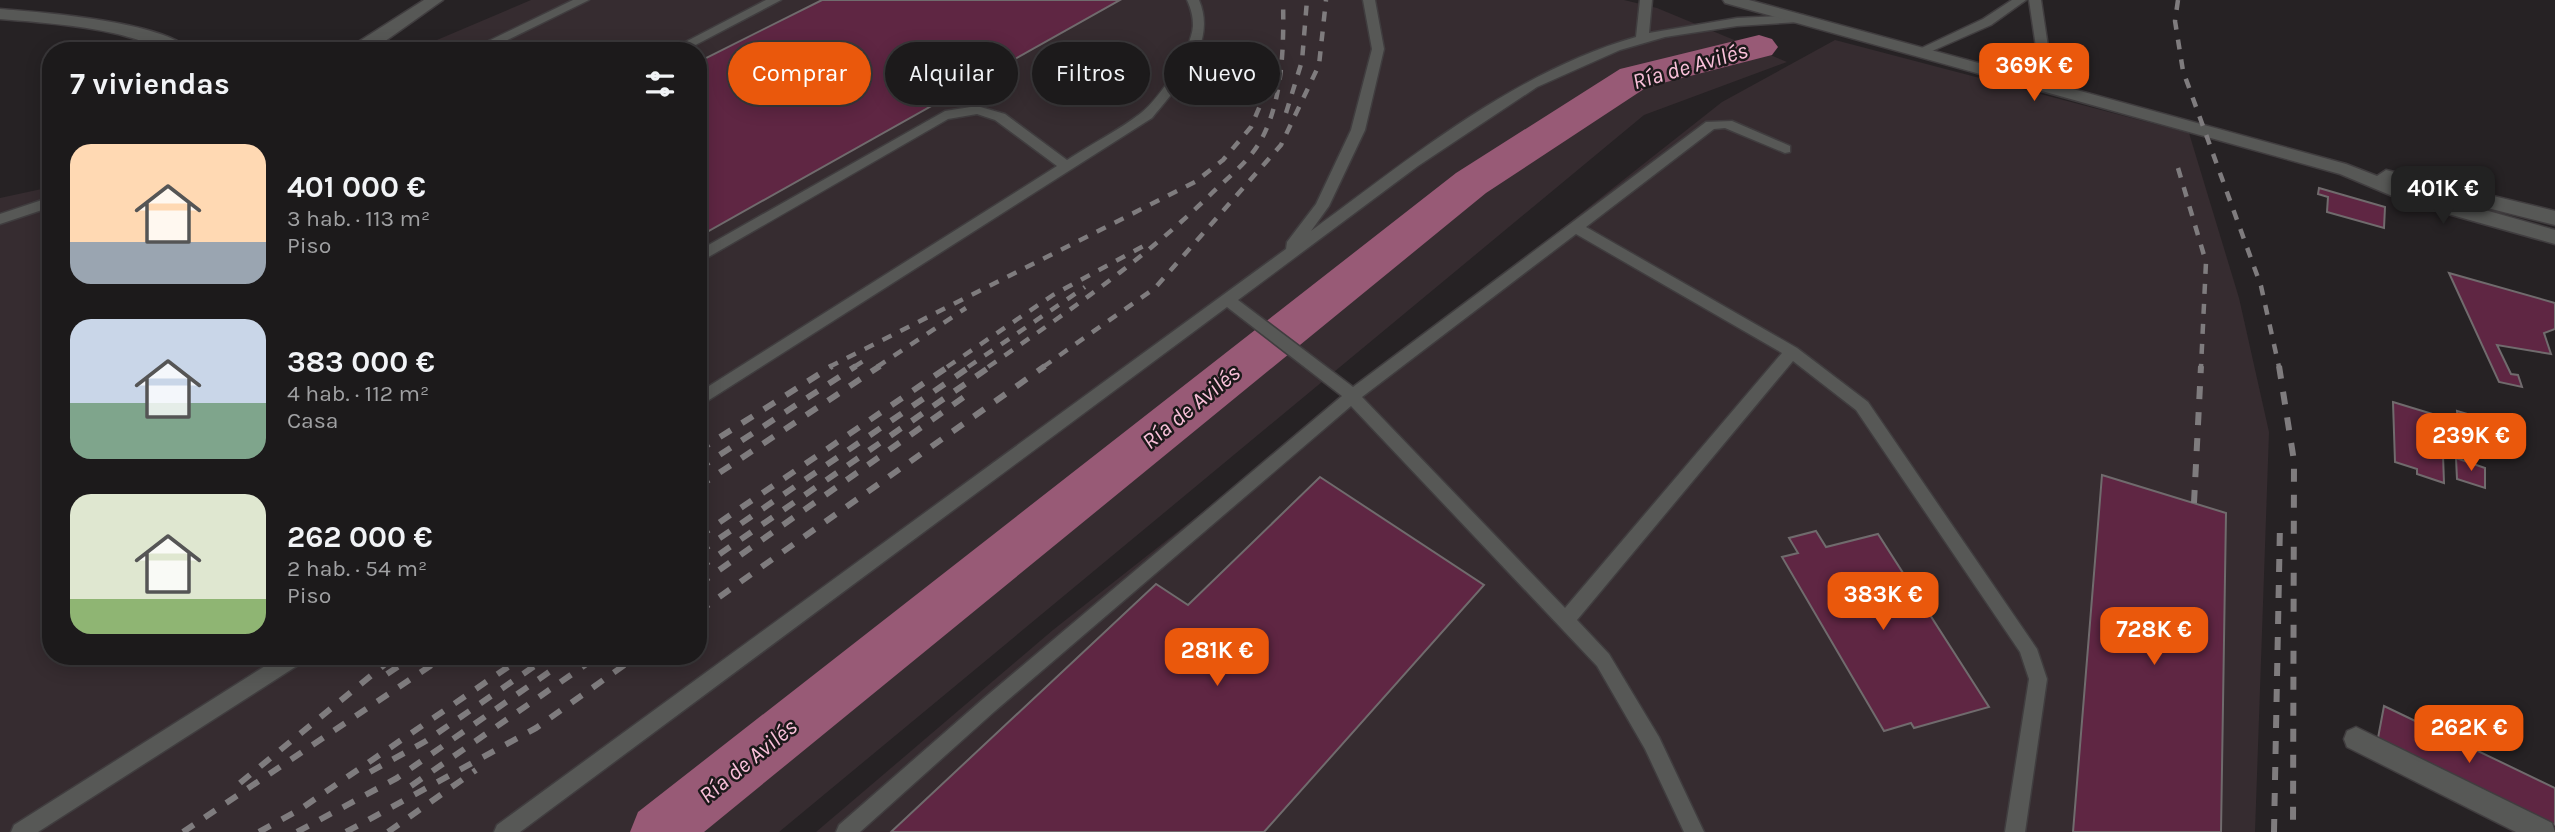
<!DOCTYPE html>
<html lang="es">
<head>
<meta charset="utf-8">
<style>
  :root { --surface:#1c1a1b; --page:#292728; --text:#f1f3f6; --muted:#a0a1a3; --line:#3a383a; --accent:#ea580c }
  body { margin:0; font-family:Karla,sans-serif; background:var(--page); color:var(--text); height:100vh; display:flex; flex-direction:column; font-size:26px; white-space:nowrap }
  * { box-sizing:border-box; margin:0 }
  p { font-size:23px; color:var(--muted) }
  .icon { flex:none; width:38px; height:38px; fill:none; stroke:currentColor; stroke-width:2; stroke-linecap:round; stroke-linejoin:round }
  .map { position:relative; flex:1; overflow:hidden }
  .panel { position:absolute; left:42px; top:42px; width:665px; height:623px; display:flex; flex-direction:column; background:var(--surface); border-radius:28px; box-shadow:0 4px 18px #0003,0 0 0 2px var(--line) }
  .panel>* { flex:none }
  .hud { position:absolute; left:728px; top:42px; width:665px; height:63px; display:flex; gap:14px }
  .price { position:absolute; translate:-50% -60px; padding:0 16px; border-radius:14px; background:var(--accent); color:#fff; font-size:23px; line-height:46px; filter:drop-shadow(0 2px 4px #0008) }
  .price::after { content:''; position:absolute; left:50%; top:42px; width:21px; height:16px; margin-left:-10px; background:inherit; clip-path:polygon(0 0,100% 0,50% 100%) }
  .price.current { background:#222; color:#fff }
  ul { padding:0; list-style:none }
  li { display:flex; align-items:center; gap:21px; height:175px; padding:0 28px }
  li span { display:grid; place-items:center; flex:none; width:196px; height:140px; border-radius:21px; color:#555 }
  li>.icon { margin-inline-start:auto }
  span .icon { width:84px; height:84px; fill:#fffc; stroke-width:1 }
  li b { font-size:30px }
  h2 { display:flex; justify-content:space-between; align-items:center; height:84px; padding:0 28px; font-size:30px }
  .pill { padding:0 24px; border-radius:32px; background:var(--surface); box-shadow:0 4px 18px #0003,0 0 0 2px var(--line); font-size:24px; line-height:63px }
  .pill.current { background:var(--accent); color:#fff }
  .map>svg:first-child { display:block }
</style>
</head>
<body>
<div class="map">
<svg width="2555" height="832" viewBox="0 0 2555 832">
  <rect width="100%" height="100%" fill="#262224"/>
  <g fill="#362c30">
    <polygon points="531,0 1624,0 1657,8 1787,62 1644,115 779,832 0,832 0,198 51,187 51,656 698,656 698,51 411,51"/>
    <polygon points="1835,40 2189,133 2239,298 2269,432 2255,832 816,832 1053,630 1722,102"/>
  </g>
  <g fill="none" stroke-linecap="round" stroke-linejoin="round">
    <polygon fill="#985a76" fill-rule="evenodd" points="1759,35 1772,39 1778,47 1772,55 1647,87 1486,193 704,832 630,832 638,812 1456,173 1620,69"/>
  </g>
  <g fill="#5f2643" stroke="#706b6d" stroke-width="2">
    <polygon points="822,0 1120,0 698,237 698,62"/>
    <polygon points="2319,188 2385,207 2384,228 2327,212 2328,197 2318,194"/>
    <polygon points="2449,273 2555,303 2555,329 2544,333 2551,354 2497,345 2511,374 2518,375 2522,387 2499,382"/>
    <polygon points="2393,402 2449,419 2451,447 2436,442 2437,453 2443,455 2444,483 2417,474 2417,469 2395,462"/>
    <polygon points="2457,411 2488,420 2490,439 2459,429"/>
    <polygon points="2456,458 2485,468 2485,488 2457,479"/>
    <polygon points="2102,475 2226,513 2221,832 2073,832"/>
    <polygon points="1320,477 1484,585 1264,832 891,832 1156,584 1188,605"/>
    <polygon points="1816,531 1826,547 1878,534 1989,707 1914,728 1911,723 1884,731 1782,557 1798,553 1789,538"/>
    <polygon points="2384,706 2555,788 2555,825 2378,738"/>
  </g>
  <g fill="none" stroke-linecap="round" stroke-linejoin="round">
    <defs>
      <g id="lane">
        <polygon points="573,0 589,0 485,51 468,51"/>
        <polygon points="766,0 781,0 684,51 668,51"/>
        <path d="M1187,0H1199C1218,44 1178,86 1152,118L698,407V393L1057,166L995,120L977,114L948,119L698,263V251L945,111L977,106L1005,114L1067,160C1091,144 1118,131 1141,113C1160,98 1191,51 1193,26C1193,16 1191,9 1187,0Z"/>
        <path d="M1363,0H1375L1384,49L1365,130L1329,206L1311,231C1412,157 1514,72 1636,37L1640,0H1652L1649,33L1737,18L1803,15L1805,18L1799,22L1737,26L1665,37L1620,50L1537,87L1418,166L1238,300L1353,387L1706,122L1732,121L1790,146V152L1785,153L1725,128L1714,129L1586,227L1797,348L1868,402L2037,649L2047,679L2025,832H2005L2029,679L2020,652L1856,410L1793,361L1577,620L1609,654L1659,737L1704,832H1684L1645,749L1597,666L1351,406L995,711L860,832H836L839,825L983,699L1342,396L1227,307L520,832H494L497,825L1286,249L1287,242L1316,204L1351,130L1372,49ZM1576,234L1782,353L1565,608L1362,397Z"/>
        <polygon points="2012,0 2026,0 1991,25 1923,55 1915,55 1913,52 1983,19"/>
        <polygon points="2029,0 2041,0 2054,87 2048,91 2042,87"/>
        <polygon points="51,197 51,207 0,224 0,214"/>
        <polygon points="281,656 306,656 303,662 38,832 11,832 14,825"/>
      </g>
      <g id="street">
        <polygon points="424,0 443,0 381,44 366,51 344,51"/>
        <polygon points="1723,0 1749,0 2346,164 2377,176 2386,170 2555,211 2555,225 2408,188 2555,230 2555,244 2409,203 2340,174 1725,3"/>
        <path d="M0,9C40,12 166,22 191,51C160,51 142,39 113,33C76,25 38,22 0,19Z"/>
        <polygon points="2356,727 2552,823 2555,832 2516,832 2347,747 2344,739 2347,731"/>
      </g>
    </defs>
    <use href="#lane" stroke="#403d3f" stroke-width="3"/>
    <use href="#street" stroke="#403d3f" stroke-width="3"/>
    <use href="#lane" fill="#575856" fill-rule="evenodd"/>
    <use href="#street" fill="#575856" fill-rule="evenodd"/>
    <g stroke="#7f7c7e" stroke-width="4.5" stroke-dasharray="10 10" stroke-linecap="butt">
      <polyline points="2178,0 2175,21 2183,71 2261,286 2279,367"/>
      <polyline points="1286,113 1302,61 1307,0"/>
      <polyline points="2178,168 2206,262 2201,367"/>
      <polyline points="829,367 1195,182 1223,160 1251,127 1270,82"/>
      <polyline points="854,367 868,358"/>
      <polyline points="877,367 966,308"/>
      <polyline points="947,367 1053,295 1149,243"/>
      <polyline points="968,367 1085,287"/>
      <path d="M988,367C1066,313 1142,261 1210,195C1227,178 1249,162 1261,140C1283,100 1284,45 1283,0"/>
      <polyline points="1043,367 1155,288 1281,145 1319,65 1326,0"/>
    </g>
    <g stroke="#7f7c7e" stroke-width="6" stroke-dasharray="13 13" stroke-linecap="butt">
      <polyline points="2279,366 2294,461 2293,832"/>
      <polyline points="698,451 832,366"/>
      <polyline points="698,469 856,366"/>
      <polyline points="698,487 880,366"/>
      <polyline points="2194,503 2201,366"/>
      <polyline points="698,537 949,366"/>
      <polyline points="698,553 971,366"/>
      <polyline points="698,569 991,366"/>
      <polyline points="698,585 964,397"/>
      <polyline points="698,612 1045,366"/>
      <polyline points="387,674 414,656"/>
      <polyline points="370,772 426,741 549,656"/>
      <polyline points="240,783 395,656"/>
      <polyline points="411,786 598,656"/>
      <polyline points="183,832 445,656"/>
      <polyline points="259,832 299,810 524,656"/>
      <polyline points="297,832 397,778 572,656"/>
      <polyline points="346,832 536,728 637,656"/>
      <polyline points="388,832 476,770"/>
      <polyline points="2274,832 2280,524"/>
    </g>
  </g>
  <g text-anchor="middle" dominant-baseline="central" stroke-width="5" stroke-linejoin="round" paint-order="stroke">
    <g font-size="23" font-style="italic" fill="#fac1da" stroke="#1c191a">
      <text transform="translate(1690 66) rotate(-16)">Ría de Avilés</text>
      <text transform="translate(1191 407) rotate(-39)">Ría de Avilés</text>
      <text transform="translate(748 761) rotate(-39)">Ría de Avilés</text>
    </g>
  </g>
</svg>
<b class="price" style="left:2034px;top:103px">369K €</b>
<b class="price current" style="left:2443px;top:226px">401K €</b>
<b class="price" style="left:2471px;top:473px">239K €</b>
<b class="price" style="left:1883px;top:632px">383K €</b>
<b class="price" style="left:2154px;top:667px">728K €</b>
<b class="price" style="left:1217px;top:688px">281K €</b>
<b class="price" style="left:2469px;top:765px">262K €</b>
<div class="hud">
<a class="pill current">Comprar</a>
<a class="pill">Alquilar</a>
<a class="pill">Filtros</a>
<a class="pill">Nuevo</a>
</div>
<section class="panel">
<h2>7 viviendas<svg class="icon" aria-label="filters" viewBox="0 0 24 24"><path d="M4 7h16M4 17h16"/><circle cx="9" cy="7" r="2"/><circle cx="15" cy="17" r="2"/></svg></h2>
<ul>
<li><span style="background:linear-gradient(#ffd9b3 70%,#9aa5b1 0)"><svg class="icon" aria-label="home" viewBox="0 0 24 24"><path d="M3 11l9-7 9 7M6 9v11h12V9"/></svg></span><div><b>401 000 €</b><p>3 hab. · 113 m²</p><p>Piso</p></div></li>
<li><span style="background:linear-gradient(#c9d6e8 60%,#7fa58c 0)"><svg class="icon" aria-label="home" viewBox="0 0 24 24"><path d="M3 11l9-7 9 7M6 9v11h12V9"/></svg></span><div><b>383 000 €</b><p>4 hab. · 112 m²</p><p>Casa</p></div></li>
<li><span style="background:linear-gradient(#dfe7d0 75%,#8fb573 0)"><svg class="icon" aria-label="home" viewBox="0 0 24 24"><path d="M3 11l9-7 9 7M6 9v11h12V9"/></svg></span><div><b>262 000 €</b><p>2 hab. · 54 m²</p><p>Piso</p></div></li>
</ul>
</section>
</div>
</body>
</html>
